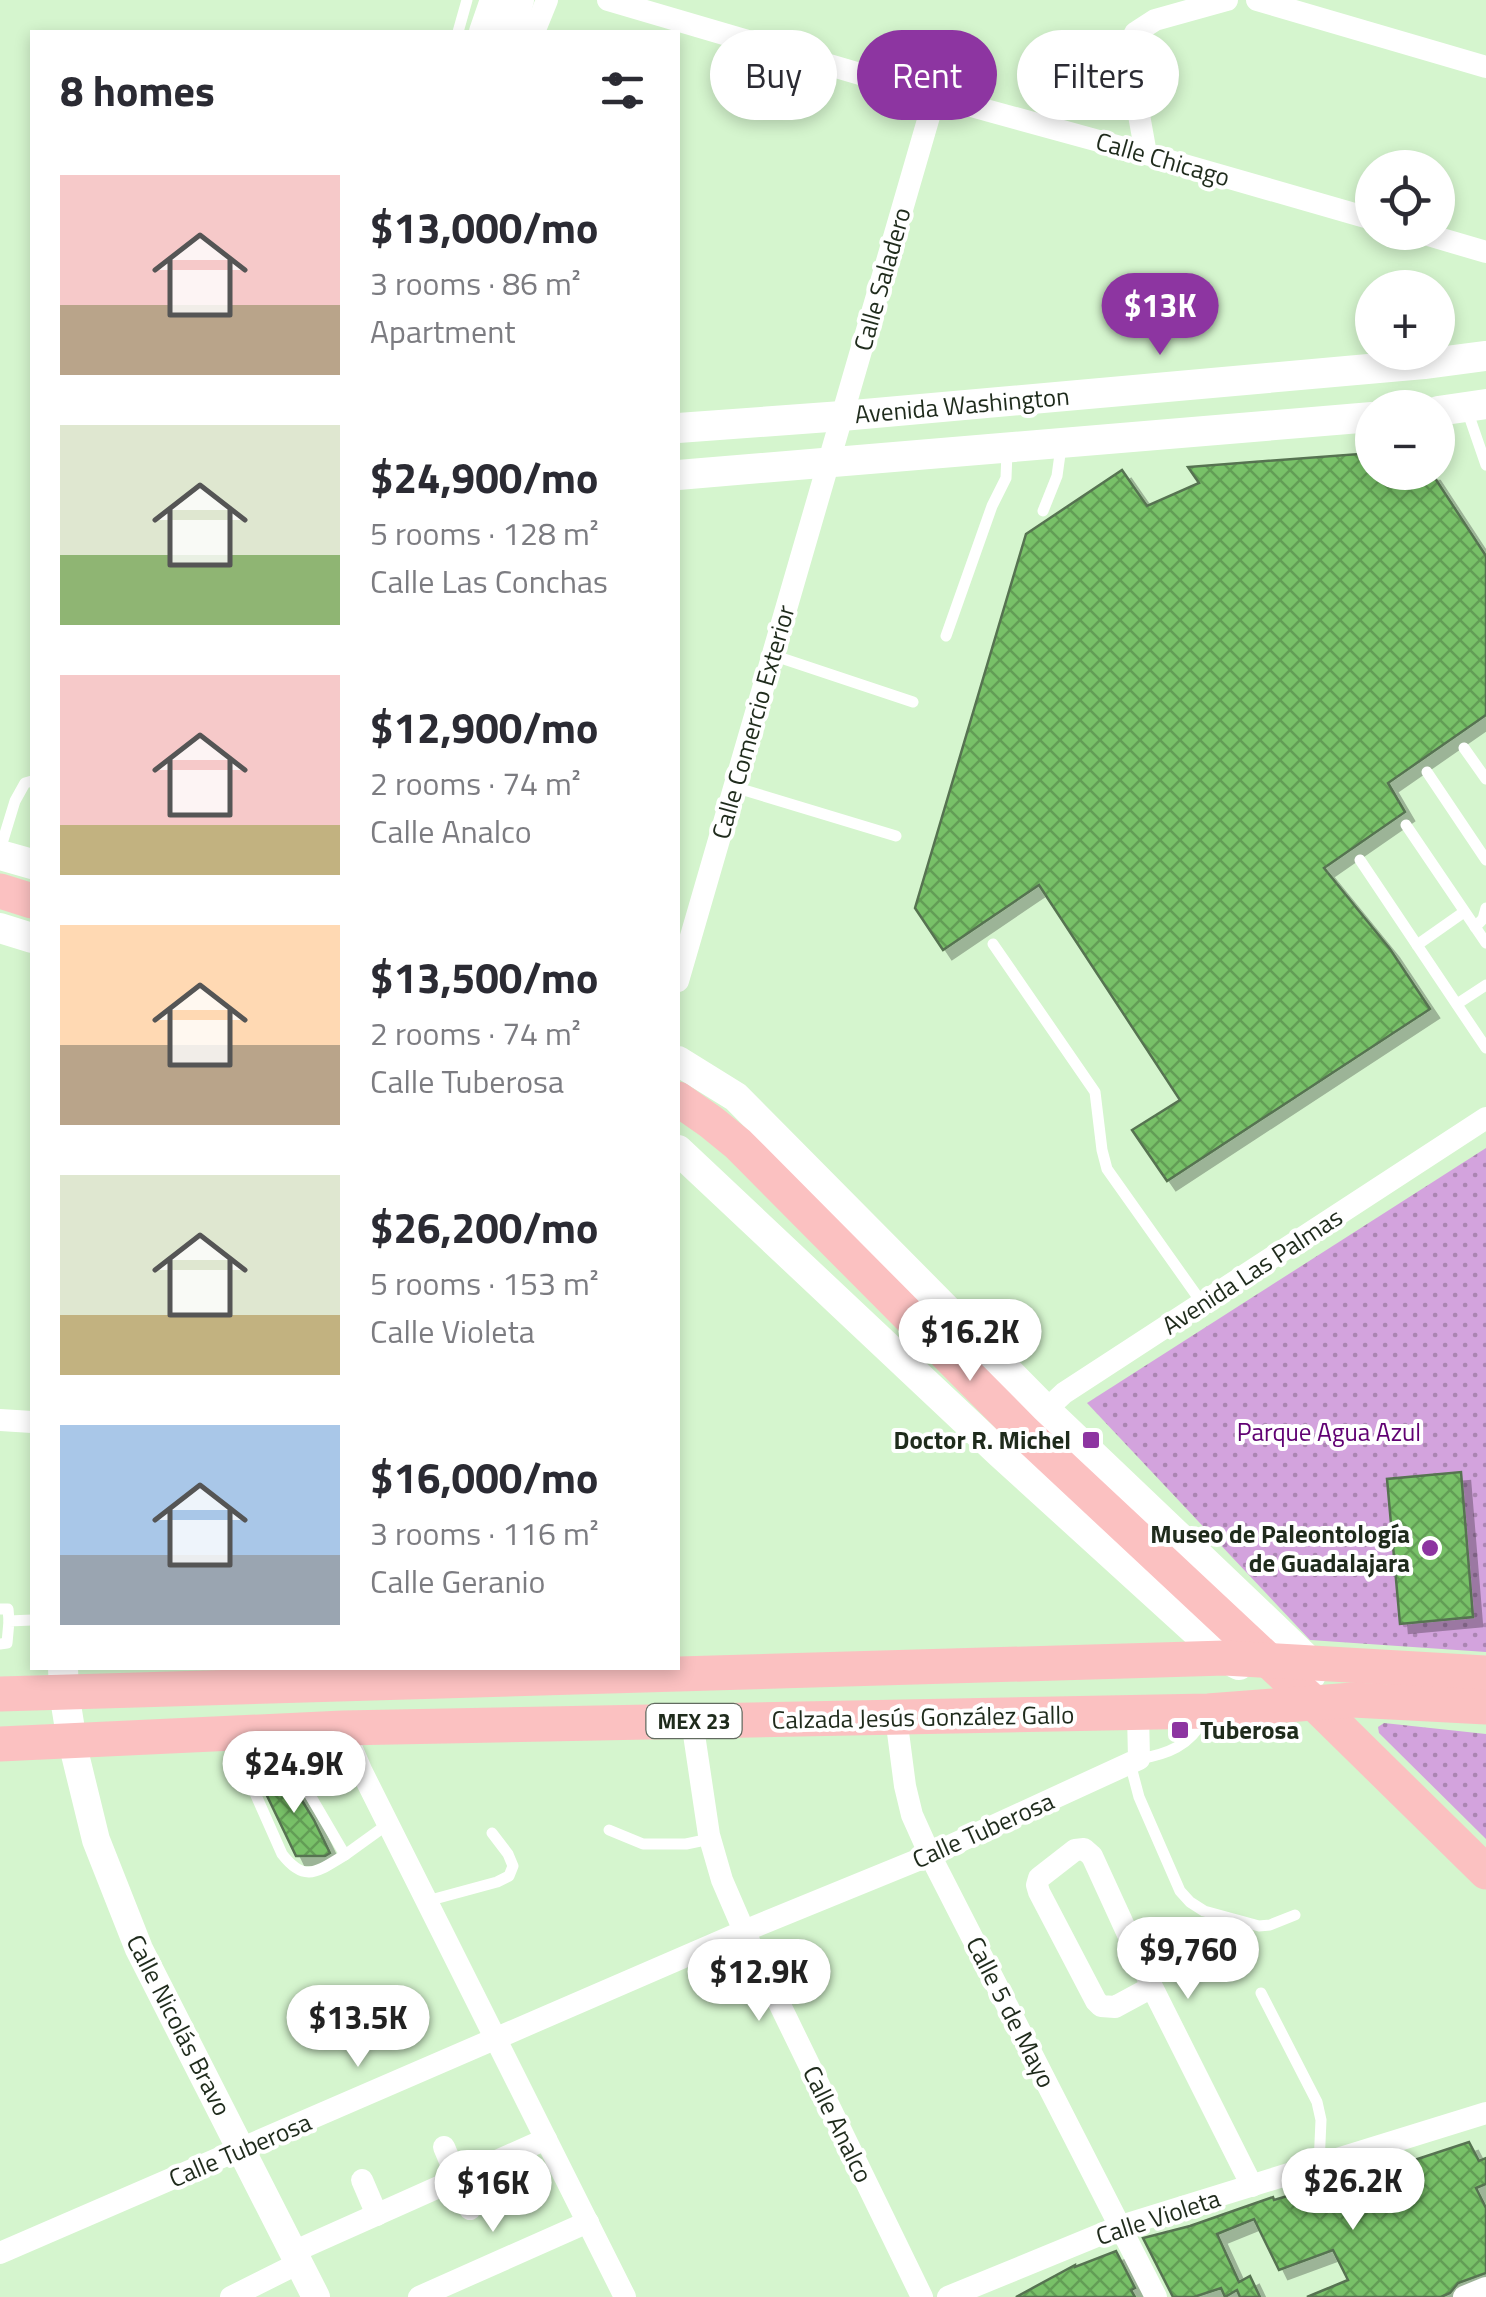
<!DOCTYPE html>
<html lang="en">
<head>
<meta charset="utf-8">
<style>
  :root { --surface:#fff; --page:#f2f2f3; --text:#2b2b33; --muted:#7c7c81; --accent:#8d35a1 }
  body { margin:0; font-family:"Titillium Web",sans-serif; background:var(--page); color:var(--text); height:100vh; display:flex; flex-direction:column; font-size:38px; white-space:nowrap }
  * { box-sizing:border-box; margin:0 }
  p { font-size:32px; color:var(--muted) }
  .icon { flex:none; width:55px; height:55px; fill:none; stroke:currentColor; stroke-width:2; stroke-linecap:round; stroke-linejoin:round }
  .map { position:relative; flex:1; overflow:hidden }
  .side { position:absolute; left:30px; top:30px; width:650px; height:1640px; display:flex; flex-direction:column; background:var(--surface); border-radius:0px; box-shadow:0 5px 15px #0003 }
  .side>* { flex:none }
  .banner { position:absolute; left:710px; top:30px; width:625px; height:90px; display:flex; gap:20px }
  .buttons { position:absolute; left:1355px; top:150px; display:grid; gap:20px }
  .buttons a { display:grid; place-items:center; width:100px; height:100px; border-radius:50%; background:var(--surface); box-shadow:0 5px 15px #0003; font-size:50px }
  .price { position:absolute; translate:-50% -85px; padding:0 22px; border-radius:35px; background:#fff; color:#222; font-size:32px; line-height:65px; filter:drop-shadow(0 2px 5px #0008) }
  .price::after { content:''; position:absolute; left:50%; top:60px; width:30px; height:22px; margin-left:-15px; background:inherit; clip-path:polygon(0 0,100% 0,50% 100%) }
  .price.on { background:var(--accent); color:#fff }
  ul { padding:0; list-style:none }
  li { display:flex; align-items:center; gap:30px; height:250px; padding:0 30px }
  li span { display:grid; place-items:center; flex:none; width:280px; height:200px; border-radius:0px; color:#555 }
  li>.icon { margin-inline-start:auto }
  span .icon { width:120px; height:120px; fill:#fffc; stroke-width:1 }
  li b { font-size:42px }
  h2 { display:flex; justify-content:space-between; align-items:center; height:120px; padding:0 30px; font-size:42px }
  .pill { padding:0 35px; border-radius:45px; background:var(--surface); box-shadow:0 5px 15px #0003; font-size:35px; line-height:90px }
  .pill.on { background:var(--accent); color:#fff }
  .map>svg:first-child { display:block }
</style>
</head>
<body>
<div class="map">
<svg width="1486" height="2297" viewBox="0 0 1486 2297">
  <defs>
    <pattern id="grass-dots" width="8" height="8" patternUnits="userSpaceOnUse" patternTransform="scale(2.5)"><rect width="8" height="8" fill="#d3a3dd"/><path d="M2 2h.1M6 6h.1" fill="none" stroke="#ab85b2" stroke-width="1.8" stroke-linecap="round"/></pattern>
    <pattern id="building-cross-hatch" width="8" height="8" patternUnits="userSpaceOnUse" patternTransform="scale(2.5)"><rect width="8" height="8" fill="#78c168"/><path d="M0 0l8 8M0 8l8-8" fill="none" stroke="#629d55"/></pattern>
    <filter id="shadow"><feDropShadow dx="9" dy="9" stdDeviation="0" flood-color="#0004"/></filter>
  </defs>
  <rect width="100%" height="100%" fill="#d5f5ce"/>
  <g fill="url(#grass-dots)">
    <polygon points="1486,1148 1486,1652 1310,1640 1087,1403"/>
    <polygon points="1384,1723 1486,1734 1486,1839 1379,1733 1378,1727"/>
  </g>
  <g fill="url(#building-cross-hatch)" stroke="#577351" stroke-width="2.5" filter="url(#shadow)">
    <polygon points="1372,453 1372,472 1431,472 1486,556 1486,715 1388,783 1405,812 1324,868 1390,949 1430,1009 1167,1181 1132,1130 1180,1100 1039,885 943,950 915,908 1026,534 1122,470 1147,506 1199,483 1188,467"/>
    <polygon points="1461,1472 1473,1617 1400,1624 1387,1479"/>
    <polygon points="286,1774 314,1820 330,1853 325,1856 296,1856 257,1775"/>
    <polygon points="1469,2142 1479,2161 1486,2158 1486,2184 1476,2188 1486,2208 1486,2273 1458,2283 1450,2293 1441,2297 1307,2297 1348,2280 1333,2250 1279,2270 1254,2219 1217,2234 1239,2282 1250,2276 1260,2297 1240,2297 1237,2290 1225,2297 1221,2288 1194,2297 1173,2297 1143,2238 1190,2226 1273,2197 1274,2200 1355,2176 1355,2178 1375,2173"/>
    <polygon points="1116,2251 1135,2288 1131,2290 1135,2297 1016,2297 1075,2265 1075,2267"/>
  </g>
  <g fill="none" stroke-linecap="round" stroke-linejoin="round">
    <g stroke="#fff" stroke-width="11">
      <polyline points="458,32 467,0"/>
      <polyline points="1466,407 1486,465"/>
      <polyline points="1043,511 1057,476 1061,447"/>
      <polyline points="946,636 992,506 1006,478 1007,451"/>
      <polyline points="772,655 913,702"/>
      <polyline points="1464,748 1486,779"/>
      <polyline points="1427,772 1486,860"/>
      <polyline points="734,787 896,836"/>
      <polyline points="1406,825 1486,943"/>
      <polyline points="0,850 15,801 25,783 32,781"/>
      <polyline points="1360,860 1486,1048"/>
      <polyline points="1475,927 1483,919 1486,908"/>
      <polyline points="993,944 1095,1092 1102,1150 1107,1169 1202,1303"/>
      <polyline points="1417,945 1464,912"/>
      <polyline points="1457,1004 1486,985"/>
      <polyline points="0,1609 8,1609 9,1621"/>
      <polyline points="0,1644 7,1643 9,1621 32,1620"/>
      <path d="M231,1739L282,1854C305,1884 318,1871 345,1855"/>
      <polyline points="273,1739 300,1778 345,1855 388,1824"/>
      <path d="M1139,1759C1168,1754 1189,1746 1204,1719"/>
      <polyline points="1130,1763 1139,1797 1180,1891 1190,1902 1204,1911 1259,1926 1270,1925 1295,1915"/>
      <polyline points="609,1830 643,1844 686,1844 710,1839"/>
      <polyline points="427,1901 497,1882 509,1876 513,1866 508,1854 492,1833"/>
      <polyline points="1261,1993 1317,2102 1321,2120 1319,2165"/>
    </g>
    <g stroke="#fff" stroke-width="22">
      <polyline points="608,0 935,96 1146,154 1372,219"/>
      <polyline points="1257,0 1486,67"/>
      <polyline points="534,32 547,0"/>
      <polyline points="1146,154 1128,54 1135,33 1155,20 1227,0"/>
      <polyline points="1418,232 1486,252"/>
      <polyline points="678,981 935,96"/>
      <polyline points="1036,1419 1064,1393 1486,1118"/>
      <polyline points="0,1420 32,1422"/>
      <polyline points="896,1717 905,1786 912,1815 930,1855 1156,2297"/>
      <polyline points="692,1721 709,1835 722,1880 744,1931 922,2297"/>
      <polyline points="343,1728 362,1772 625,2297"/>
      <polyline points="1152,1987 1115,2007 1101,2006 1096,2001 1039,1892 1037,1885 1039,1878 1075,1850 1084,1849 1092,1856 1152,1987 1252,2186"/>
      <polyline points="444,2147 470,2209"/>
      <polyline points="362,2180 377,2215"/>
      <polyline points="293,2252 546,2139"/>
      <polyline points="0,2253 744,1931 930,1855 1139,1759 1138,1713"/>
      <polyline points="231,2297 299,2263"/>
      <polyline points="419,2297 588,2222"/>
      <polyline points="948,2297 1121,2226 1486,2113"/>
      <polyline points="1464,2297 1486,2288"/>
    </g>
    <polyline stroke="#fff" stroke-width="28" points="72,1742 96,1840 139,1949 316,2297"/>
    <g stroke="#fff" stroke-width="30">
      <polyline points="484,32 495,0"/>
      <polyline points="509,32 519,0"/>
      <polyline points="1438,411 1486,404"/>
      <polyline points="678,428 842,416 1424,364 1486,356"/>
      <polyline points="678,475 1372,417"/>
      <polyline points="0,855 32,864"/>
      <polyline points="0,928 32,938"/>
      <polyline points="678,1061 736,1097 1050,1414 1309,1661 1311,1675"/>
      <polyline points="678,1150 1001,1454 1225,1658 1239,1665"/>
      <polyline points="63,1668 64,1692 72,1742"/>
    </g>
    <g stroke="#fbc1c1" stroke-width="35">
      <polyline points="0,891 32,901"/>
      <polyline points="678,1099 711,1122 738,1144 1024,1432 1316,1705 1486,1872"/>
      <polyline points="0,1694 1225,1658 1486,1673"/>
      <polyline points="0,1744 343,1728 1208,1711 1353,1700 1486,1707"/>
    </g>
  </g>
  <g fill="#8d35a1" stroke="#fff" stroke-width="4">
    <rect x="1081" y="1430" width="20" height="20" rx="5"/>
    <circle cx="1430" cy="1548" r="10"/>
    <rect x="1170" y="1720" width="20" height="20" rx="5"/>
  </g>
  <g text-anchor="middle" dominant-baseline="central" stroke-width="8" stroke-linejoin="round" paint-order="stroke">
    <rect fill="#fff" stroke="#626b60" stroke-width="2.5" x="646.5" y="1704" width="95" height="34" rx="8"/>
    <g font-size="22" font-weight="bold" fill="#1f2b1c">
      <text x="694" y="1721">MEX 23</text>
    </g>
    <g font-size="25" fill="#1f2b1c" stroke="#fff">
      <text transform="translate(1163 159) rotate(16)">Calle Chicago</text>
      <text transform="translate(882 279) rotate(-74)">Calle Saladero</text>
      <text transform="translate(962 405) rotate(-5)">Avenida Washington</text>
      <text transform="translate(753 722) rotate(-74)">Calle Comercio Exterior</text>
      <text transform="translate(1252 1271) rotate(-33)">Avenida Las Palmas</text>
      <text transform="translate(923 1717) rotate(-1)">Calzada Jesús González Gallo</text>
      <text transform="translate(983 1830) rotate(-24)">Calle Tuberosa</text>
      <text transform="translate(1011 2012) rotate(63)">Calle 5 de Mayo</text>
      <text transform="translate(179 2025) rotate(63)">Calle Nicolás Bravo</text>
      <text transform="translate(838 2124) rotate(64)">Calle Analco</text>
      <text transform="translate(240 2150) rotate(-23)">Calle Tuberosa</text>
      <text transform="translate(1158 2217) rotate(-18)">Calle Violeta</text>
    </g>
    <g font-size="25" fill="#600072" stroke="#fff">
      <text x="1329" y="1432">Parque Agua Azul</text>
    </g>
    <g font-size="25" font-weight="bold" fill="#1f2b1c" stroke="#fff" text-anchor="end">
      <text x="1071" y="1440">Doctor R. Michel</text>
      <text x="1410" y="1534">Museo de Paleontología<tspan x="1410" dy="29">de Guadalajara</tspan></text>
      <text x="1200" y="1730" text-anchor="start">Tuberosa</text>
    </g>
  </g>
</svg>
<div class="buttons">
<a><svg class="icon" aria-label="locate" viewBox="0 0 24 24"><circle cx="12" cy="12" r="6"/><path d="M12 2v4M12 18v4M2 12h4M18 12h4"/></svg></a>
<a>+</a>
<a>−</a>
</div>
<b class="price on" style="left:1160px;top:358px">$13K</b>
<b class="price" style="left:970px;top:1384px">$16.2K</b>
<b class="price" style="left:294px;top:1816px">$24.9K</b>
<b class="price" style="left:1188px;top:2002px">$9,760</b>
<b class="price" style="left:759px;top:2024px">$12.9K</b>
<b class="price" style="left:358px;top:2070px">$13.5K</b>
<b class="price" style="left:1353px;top:2233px">$26.2K</b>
<b class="price" style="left:493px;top:2235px">$16K</b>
<div class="banner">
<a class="pill">Buy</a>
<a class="pill on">Rent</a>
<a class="pill">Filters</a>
</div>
<section class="side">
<h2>8 homes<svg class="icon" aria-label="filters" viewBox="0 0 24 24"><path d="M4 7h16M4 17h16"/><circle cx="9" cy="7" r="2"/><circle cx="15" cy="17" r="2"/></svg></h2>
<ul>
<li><span style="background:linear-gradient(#f6c9c9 65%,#b9a48a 0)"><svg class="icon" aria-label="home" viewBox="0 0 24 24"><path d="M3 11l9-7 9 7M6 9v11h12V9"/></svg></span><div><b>$13,000/mo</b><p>3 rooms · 86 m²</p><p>Apartment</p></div></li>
<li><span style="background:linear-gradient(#dfe7d0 65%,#8fb573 0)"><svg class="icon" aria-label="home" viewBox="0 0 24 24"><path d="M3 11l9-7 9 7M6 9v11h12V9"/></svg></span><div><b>$24,900/mo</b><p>5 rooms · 128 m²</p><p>Calle Las Conchas</p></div></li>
<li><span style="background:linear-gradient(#f6c9c9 75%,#c2b280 0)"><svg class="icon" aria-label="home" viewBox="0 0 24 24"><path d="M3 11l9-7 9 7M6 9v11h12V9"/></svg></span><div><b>$12,900/mo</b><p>2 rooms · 74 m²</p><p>Calle Analco</p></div></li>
<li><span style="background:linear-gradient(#ffd9b3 60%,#b9a48a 0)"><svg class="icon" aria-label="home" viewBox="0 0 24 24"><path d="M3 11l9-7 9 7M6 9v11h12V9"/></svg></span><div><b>$13,500/mo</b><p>2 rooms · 74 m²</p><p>Calle Tuberosa</p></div></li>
<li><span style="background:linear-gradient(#dfe7d0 70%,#c2b280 0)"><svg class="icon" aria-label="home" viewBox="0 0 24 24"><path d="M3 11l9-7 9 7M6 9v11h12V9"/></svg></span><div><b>$26,200/mo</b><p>5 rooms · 153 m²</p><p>Calle Violeta</p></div></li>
<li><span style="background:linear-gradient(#a9c7e8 65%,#9aa5b1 0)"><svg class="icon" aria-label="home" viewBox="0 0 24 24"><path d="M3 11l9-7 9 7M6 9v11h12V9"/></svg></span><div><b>$16,000/mo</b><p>3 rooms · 116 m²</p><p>Calle Geranio</p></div></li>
</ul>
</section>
</div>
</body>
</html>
